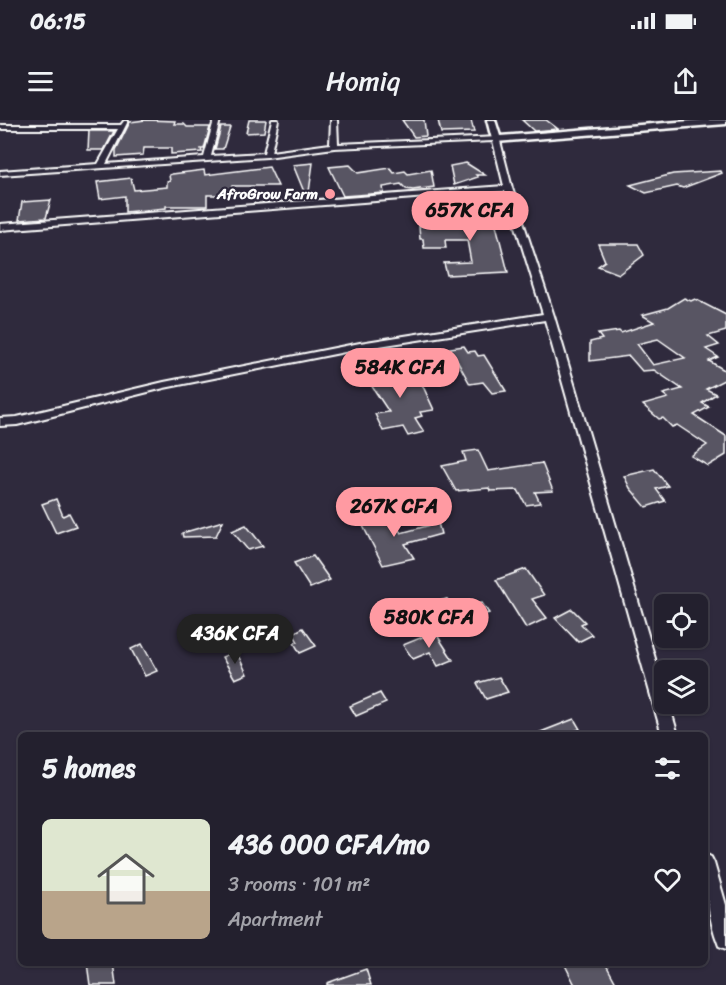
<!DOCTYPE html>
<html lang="en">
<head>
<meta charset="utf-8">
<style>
  :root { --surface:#23202e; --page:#2f2d3a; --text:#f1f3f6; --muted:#a3a3aa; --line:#403e4a; --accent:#ff9aa2 }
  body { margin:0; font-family:Sriracha,sans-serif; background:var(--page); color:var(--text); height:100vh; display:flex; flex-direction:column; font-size:22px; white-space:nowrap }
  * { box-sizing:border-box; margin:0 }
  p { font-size:20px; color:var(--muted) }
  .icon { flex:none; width:33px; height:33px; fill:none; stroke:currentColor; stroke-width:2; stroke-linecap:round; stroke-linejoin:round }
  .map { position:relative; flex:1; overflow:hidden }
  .sheet { position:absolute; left:18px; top:612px; width:690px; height:234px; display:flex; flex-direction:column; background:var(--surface); border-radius:9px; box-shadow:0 2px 4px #0004,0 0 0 2px var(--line) }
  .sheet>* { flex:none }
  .tools { position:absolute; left:654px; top:474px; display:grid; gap:12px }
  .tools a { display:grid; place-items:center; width:54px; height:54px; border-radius:9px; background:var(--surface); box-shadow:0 2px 4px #0004,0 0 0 2px var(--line); font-size:30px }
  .price { position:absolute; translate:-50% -51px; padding:0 14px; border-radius:21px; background:var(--accent); color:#111; font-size:20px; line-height:39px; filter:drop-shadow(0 2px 3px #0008) }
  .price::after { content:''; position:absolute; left:50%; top:36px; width:18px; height:14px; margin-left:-9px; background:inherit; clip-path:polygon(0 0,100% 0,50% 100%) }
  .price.selected { background:#222; color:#fff }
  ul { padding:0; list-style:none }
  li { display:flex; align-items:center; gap:18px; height:150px; padding:0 24px }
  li+li { border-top:2px solid var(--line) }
  li span { display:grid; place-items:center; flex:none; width:168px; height:120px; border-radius:9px; color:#555 }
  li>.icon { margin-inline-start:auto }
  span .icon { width:72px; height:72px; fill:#fffc; stroke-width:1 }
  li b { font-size:26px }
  h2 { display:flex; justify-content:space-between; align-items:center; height:72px; padding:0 24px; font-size:26px }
  .status { display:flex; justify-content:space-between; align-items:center; height:42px; padding:0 30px; background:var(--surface); direction:ltr }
  .status svg { height:16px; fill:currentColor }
  header { display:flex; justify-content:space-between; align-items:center; height:78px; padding:0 24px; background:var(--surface); font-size:27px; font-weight:600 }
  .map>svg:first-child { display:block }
</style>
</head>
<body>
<div class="status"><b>06:15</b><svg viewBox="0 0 49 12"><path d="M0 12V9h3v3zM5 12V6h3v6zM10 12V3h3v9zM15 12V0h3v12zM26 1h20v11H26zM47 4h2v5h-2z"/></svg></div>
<header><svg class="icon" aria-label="menu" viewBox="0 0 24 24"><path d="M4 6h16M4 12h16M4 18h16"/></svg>Homiq<svg class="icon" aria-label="share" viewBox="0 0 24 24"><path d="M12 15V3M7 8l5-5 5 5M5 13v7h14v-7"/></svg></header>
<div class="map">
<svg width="726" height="865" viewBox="0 0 726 865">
  <rect width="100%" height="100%" fill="#2f2a3d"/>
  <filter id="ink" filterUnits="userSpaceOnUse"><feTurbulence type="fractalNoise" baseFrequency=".0167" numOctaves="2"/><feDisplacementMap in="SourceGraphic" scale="12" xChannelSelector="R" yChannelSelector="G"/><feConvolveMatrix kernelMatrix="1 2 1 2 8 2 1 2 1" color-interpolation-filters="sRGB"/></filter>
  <g filter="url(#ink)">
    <g fill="#595564" stroke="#fff" stroke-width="1.5" fill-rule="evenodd">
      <polygon points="145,0 175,1 174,4 184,4 187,7 210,7 204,29 201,29 202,32 171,34 171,28 144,28 143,35 116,37 116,30 130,2"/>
      <polygon points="249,0 266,0 264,12 246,13"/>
      <polygon points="402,0 424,0 426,16 414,17"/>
      <polygon points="438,0 471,0 474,12 441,13"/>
      <polygon points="522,0 546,0 558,9 534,11"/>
      <polygon points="221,7 230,7 223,29 215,29"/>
      <polygon points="89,11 114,11 104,30 88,30"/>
      <polygon points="313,43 308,79 307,79 293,45"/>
      <polygon points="466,43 485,55 476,55 478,57 454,65 450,46"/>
      <polygon points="350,45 358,53 390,48 394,53 405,51 408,54 431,50 434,67 413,70 406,69 401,64 383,67 384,73 343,76 329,47"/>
      <polygon points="269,47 278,66 232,66 231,75 207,75 207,86 166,86 166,88 125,92 125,76 100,79 97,62 131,58 134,70 167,67 167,62 170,61 169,55 172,54 204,50 205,55"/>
      <polygon points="721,51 722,53 683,68 677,66 646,73 630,65 673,54"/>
      <polygon points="51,80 46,98 19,100 22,82"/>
      <polygon points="460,89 492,89 508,152 447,155 444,143 471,142 467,120 445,120 446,128 424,128 423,119 420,119 419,106 462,104"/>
      <polygon points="598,124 638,124 644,135 619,154 598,146 605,141"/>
      <path d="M684,178L691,181L695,179L726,195V211L708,216L719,225L706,229L718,237L709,241L726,251V259L706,269L716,274L702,283L709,287L694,295L726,316V335L708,346L691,336L707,325L677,305L672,307L663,298L659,299L643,285L668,278L663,274L682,269L654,250L642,251L629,236L590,241V222L602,219L598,214L619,211L621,213L654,202L642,195L668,188ZM658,219L685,238L653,245L637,224Z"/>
      <polygon points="464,226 468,232 475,231 478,236 484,235 506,271 492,273 483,262 470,264 450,228"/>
      <polygon points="395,246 401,254 412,252 416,261 420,260 434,290 420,292 422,296 415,298 424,312 408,316 403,307 383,311 375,294 389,292 363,253"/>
      <polygon points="478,330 488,351 542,343 553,371 535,372 540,383 526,385 518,370 490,371 489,368 456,371 442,346 466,341 463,332"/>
      <polygon points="654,349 668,366 656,369 665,381 646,387 630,368 624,356"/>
      <polygon points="56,379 63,396 69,393 76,406 56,413 42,384"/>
      <polygon points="388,394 401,413 438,403 441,414 405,424 414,438 383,445 360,400"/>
      <polygon points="223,401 216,416 183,417 182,413"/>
      <polygon points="246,405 263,426 248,430 232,411"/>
      <polygon points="313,436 330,460 310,468 294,443"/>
      <polygon points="526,449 544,475 532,479 547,498 526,508 496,460"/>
      <polygon points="447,479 454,491 482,483 489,493 435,510 422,486"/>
      <polygon points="572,489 585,502 581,504 592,515 578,522 555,498"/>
      <polygon points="303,508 316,526 300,533 294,523 298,522 293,513"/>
      <polygon points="435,512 453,540 438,546 430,532 413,539 403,525"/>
      <polygon points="142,524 157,551 145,556 131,529"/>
      <polygon points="236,531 247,554 235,559 222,537"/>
      <polygon points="499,557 508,572 486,579 477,563"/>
      <polygon points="380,573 386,583 356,596 350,586"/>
      <polygon points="574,599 580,609 563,615 533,615"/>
      <polygon points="87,843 113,843 116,865 90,865"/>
      <polygon points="564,843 605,843 617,865 575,865"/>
      <polygon points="366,849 371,865 327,865 327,863"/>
    </g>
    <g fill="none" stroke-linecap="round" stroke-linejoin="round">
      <defs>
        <g id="minor">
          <polygon points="214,0 220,0 211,36 264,33 272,0 278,0 271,32 330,24 331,0 337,0 338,24 499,17 512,68 554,196 664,569 664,584 669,584 678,615 662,615 545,200 360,229 164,268 17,305 0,306 0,298 17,297 164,262 360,223 543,194 505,71 0,110 0,104 504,66 493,21 334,28 267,37 0,55 0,51 98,44 118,9 0,9 0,5 121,5 124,1 128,1 106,44 204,37"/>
          <path d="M705,734L711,737L714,743L726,785V829L719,826C707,796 705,766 705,734Z"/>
        </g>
        <polygon id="tertiary" points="487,0 495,0 500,16 703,0 726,0 726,4 496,22 492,19"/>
      </defs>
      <use href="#minor" stroke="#fff" stroke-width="4"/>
      <use href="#tertiary" stroke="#fff" stroke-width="5"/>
      <use href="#minor" fill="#2f2a3d" fill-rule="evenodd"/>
      <use href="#tertiary" fill="#2f2a3d" fill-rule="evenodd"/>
    </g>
  </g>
  <circle fill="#ff9aa2" stroke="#2f2a3d" stroke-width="2" cx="330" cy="74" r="6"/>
  <g text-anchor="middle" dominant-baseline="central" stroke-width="4.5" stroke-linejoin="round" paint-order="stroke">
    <g font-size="15" font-weight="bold" fill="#fff" stroke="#2f2a3d" text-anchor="end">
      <text x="318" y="74">AfroGrow Farm</text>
    </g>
  </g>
</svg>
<div class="tools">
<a><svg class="icon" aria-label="locate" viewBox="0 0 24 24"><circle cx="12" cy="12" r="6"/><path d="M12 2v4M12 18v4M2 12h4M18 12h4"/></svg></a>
<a><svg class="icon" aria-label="layers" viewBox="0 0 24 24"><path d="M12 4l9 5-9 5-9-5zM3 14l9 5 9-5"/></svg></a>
</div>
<b class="price" style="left:470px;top:122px">657K CFA</b>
<b class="price" style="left:400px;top:279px">584K CFA</b>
<b class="price" style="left:394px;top:418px">267K CFA</b>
<b class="price" style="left:429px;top:529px">580K CFA</b>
<b class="price selected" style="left:235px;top:545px">436K CFA</b>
<section class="sheet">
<h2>5 homes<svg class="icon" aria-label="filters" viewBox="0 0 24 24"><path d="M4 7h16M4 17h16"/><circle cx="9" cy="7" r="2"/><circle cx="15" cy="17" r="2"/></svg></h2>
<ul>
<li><span style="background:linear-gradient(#dfe7d0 60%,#b9a48a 0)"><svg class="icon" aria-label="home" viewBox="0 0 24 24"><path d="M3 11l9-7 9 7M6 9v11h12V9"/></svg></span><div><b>436 000 CFA/mo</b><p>3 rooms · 101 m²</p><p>Apartment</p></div><svg class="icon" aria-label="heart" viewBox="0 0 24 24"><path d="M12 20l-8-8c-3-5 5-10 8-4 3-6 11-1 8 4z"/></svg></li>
</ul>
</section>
</div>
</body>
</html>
